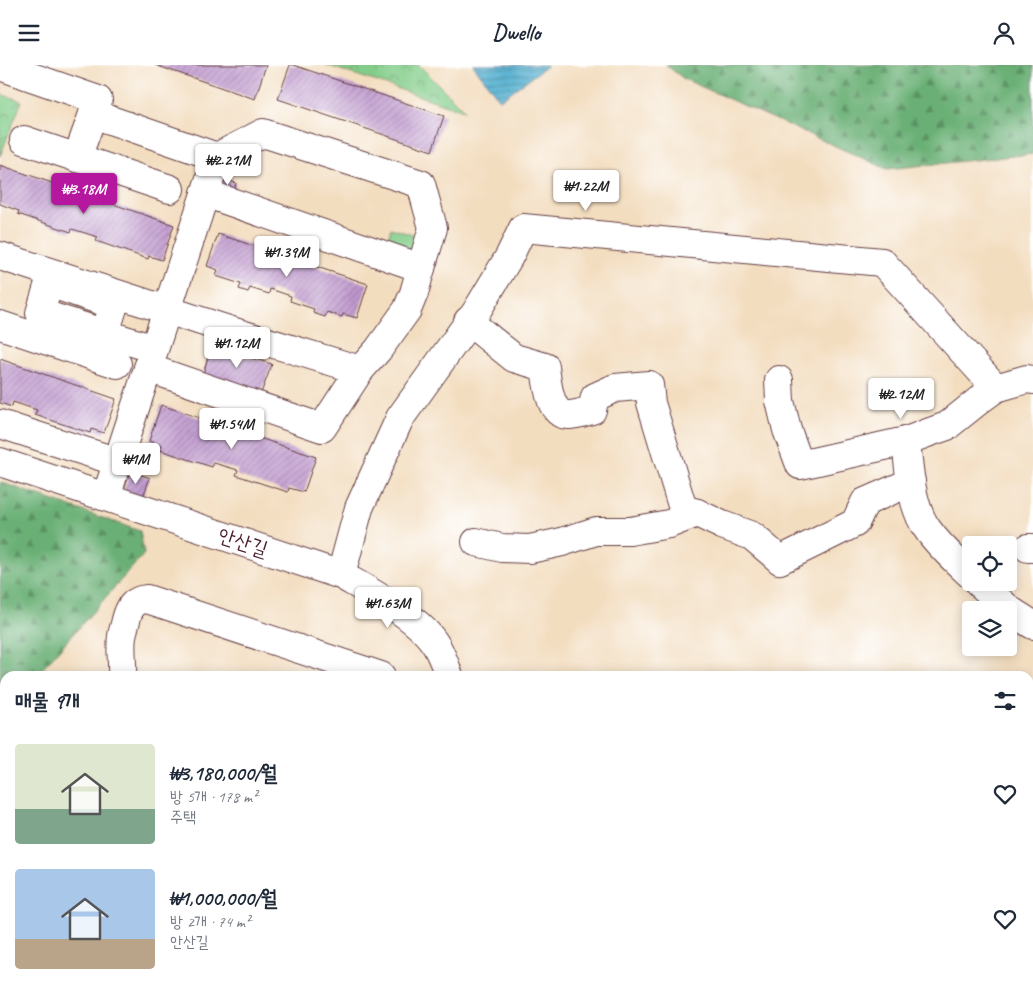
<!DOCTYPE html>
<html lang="ko">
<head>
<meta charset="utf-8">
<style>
  :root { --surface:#fff; --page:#f6f6f7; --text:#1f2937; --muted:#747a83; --accent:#b5179e }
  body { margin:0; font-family:Caveat,"Poor Story",sans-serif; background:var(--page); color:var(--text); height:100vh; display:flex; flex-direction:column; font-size:19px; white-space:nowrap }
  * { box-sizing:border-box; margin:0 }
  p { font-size:16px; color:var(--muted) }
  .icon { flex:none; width:28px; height:28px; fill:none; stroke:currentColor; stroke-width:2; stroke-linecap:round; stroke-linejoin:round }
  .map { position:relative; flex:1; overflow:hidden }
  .panel { position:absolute; left:0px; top:606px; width:1034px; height:321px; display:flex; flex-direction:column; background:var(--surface); border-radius:15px 15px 0 0; box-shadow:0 2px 12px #0003 }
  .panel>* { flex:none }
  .tools { position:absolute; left:962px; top:471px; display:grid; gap:10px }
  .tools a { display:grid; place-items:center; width:55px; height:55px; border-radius:5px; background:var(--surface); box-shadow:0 2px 12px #0003; font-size:25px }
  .price { position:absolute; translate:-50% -42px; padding:0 11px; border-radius:5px; background:#fff; color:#222; font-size:16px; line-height:32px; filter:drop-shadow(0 1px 2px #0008) }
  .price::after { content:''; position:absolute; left:50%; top:30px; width:15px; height:11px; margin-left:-8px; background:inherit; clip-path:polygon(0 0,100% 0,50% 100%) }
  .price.active { background:var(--accent); color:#fff }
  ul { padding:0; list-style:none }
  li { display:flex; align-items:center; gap:15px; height:125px; padding:0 15px }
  li span { display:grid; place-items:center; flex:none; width:140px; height:100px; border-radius:5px; color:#555 }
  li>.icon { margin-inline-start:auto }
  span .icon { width:60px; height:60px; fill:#fffc; stroke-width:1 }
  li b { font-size:21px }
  h2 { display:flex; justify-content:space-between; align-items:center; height:60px; padding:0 15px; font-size:21px }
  header { display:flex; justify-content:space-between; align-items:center; height:65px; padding:0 15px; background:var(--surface); font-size:22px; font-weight:700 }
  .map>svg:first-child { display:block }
</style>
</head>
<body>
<header><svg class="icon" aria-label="menu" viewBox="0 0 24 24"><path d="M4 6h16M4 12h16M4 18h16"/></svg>Dwello<svg class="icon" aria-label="person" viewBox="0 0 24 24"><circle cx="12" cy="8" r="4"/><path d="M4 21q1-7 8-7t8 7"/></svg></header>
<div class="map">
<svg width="1033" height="927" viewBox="0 0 1033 927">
  <defs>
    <pattern id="forest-firs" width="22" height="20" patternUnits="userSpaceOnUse" patternTransform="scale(1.25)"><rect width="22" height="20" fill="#6ab076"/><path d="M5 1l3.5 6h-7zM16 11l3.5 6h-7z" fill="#598f61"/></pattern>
    <pattern id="park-crowns" width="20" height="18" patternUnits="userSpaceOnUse" patternTransform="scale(1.25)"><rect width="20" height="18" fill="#83cd8a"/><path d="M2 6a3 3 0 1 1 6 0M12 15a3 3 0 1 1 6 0" fill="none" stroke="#6da671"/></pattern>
    <pattern id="water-rules" width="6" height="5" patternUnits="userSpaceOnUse" patternTransform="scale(1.25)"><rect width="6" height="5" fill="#51afcf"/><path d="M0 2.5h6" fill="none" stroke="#458ea8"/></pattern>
    <pattern id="building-hatch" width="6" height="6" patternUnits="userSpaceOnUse" patternTransform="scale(1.25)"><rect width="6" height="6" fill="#bf98ce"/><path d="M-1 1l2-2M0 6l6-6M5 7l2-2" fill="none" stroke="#9d7ba7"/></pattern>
  </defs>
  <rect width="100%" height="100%" fill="#fff"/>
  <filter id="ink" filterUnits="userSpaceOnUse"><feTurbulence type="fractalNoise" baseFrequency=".02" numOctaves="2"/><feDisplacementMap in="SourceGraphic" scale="10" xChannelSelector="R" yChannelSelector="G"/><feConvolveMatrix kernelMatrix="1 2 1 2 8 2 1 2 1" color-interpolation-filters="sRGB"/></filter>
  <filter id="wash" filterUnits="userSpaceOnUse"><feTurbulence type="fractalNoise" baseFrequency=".0096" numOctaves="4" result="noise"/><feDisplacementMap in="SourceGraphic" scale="20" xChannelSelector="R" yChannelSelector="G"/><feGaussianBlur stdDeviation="1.12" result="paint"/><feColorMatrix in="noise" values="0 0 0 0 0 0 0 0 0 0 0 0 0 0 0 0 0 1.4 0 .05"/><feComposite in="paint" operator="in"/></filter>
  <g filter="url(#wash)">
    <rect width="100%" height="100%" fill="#f3ddbf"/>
    <g fill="url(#forest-firs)" stroke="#5a6850">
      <polygon points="666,0 1033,0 1033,89 887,104 684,14"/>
      <polygon points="0,417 140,466 144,489 36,611 5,611 5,646 0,652"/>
    </g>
    <g fill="url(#park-crowns)" stroke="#66765a">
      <polygon points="326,0 419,0 465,46"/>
      <polygon points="0,29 22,36 0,91"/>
    </g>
    <polygon fill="#83cd8a" stroke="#66765a" points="391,163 419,172 410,191 385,183"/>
    <polygon fill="url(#water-rules)" stroke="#4e677d" points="473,0 548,0 500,35"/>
    <g id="blocks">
      <g fill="url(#building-hatch)">
        <polygon points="155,0 266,0 255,34"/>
        <polygon points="290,0 293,0 444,51 432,86 278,34"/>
        <polygon points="0,100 174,160 162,195 149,191 148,194 96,176 98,172 72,164 71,167 18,149 19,146 0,139"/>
        <polygon points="215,111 236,118 232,134"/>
        <polygon points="218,169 368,219 357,253 343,249 342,252 327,247 325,252 313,248 314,244 290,236 291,231 270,224 269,229 250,223 248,227 239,224 241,219 216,211 218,205 207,201"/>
        <polygon points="212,279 237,289 272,299 261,328 203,309"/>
        <polygon points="0,294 116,334 104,368 91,364 90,368 35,350 37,345 13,337 12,342 0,338"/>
        <polygon points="161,340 316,392 304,427 289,423 288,427 236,410 238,405 214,398 212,402 160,385 162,380 149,376"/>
        <polygon points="130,406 150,413 142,434 123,427"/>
        <polygon points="516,922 694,922 713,926 713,927 516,927"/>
        <polygon points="769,922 823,922 822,927 768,927"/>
      </g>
    </g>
  </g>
  <g filter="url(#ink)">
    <use href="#blocks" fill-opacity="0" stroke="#633c41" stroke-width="1"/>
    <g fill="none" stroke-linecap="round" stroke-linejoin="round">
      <defs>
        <g id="minor">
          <polyline points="0,1 98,35 93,49 217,92 106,432"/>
          <polyline points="24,75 170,124"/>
          <polyline points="217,92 263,68 421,119 433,163 421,203"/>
          <polyline points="77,93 93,49"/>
          <polyline points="0,191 238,268 360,305"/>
          <path d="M468,256L514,293L545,302C547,315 549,352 569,350C576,350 584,347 592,345L595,332L615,323L649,320L651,338L683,444L697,448L722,460L752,471L780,495L855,458L865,437L911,417"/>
          <polyline points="0,260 117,299"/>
          <polyline points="105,268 114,240 49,218 40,248 154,284"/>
          <polyline points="148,303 322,363 360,305 378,285 407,245 414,228 421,203 205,128"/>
          <polyline points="779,315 780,336 787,365 800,400 906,376 930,367 947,361 982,333 996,323 1027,314 1033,315"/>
          <polyline points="0,359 118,397"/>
          <path d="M906,376C909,403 911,443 928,465C940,482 956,496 971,510"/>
          <path d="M0,397L341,510C370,527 421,553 437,582C442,591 446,602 449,611"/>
          <polyline points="476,477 502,483 530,484 562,477 596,466 630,466 669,459 697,448"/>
          <polyline points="1028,483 1033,483"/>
          <polyline points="341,510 359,443 400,353 476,247 509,192 523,163 882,197 996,323"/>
          <polyline points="979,518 1011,546 1033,560"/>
          <path d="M122,611C123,598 120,584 122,571C123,565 125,560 126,555C129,543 133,535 147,534L381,611"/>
          <polyline points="1029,822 1033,822"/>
          <polyline points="0,897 5,870"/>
          <polyline points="13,922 21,927"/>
          <polyline points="82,922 86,927"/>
          <polyline points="257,922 280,927"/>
          <polyline points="900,922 900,927"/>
          <polyline points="146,927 147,922"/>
          <polyline points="393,927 394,922"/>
          <polyline points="842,927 843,922"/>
        </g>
      </defs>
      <use href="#minor" stroke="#633c41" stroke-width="30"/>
      <use href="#minor" stroke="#fff" stroke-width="28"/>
    </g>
  </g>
  <g text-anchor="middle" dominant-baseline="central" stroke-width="4" stroke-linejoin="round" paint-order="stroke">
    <g font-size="21" fill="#4a1f2b" stroke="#fff">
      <text transform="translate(243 477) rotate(18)">안산길</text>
    </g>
  </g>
</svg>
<div class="tools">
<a><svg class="icon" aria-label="locate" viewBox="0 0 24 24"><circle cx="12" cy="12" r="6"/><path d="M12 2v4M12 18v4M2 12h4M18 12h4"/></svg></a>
<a><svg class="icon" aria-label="layers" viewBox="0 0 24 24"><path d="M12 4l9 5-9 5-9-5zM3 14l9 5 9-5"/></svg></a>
</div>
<b class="price" style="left:228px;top:121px">₩2.21M</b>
<b class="price" style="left:586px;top:147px">₩1.22M</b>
<b class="price active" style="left:84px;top:150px">₩3.18M</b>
<b class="price" style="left:287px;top:213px">₩1.39M</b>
<b class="price" style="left:237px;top:304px">₩1.12M</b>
<b class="price" style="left:901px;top:355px">₩2.12M</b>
<b class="price" style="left:232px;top:385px">₩1.54M</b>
<b class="price" style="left:136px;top:420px">₩1M</b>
<b class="price" style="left:388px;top:564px">₩1.63M</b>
<section class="panel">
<h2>매물 9개<svg class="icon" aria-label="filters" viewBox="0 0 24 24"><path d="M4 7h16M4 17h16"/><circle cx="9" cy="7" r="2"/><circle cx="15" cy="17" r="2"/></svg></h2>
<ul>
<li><span style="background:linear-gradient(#dfe7d0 65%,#7fa58c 0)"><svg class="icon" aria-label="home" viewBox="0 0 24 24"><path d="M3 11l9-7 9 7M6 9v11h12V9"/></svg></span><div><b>₩3,180,000/월</b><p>방 5개 · 178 m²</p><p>주택</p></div><svg class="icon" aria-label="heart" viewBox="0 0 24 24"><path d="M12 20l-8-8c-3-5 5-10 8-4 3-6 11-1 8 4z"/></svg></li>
<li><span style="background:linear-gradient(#a9c7e8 70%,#b9a48a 0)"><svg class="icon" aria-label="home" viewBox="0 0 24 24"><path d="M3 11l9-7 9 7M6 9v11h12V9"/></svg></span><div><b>₩1,000,000/월</b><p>방 2개 · 74 m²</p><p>안산길</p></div><svg class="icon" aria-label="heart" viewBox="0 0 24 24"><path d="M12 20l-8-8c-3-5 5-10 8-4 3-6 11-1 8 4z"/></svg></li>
</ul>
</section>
</div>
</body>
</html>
